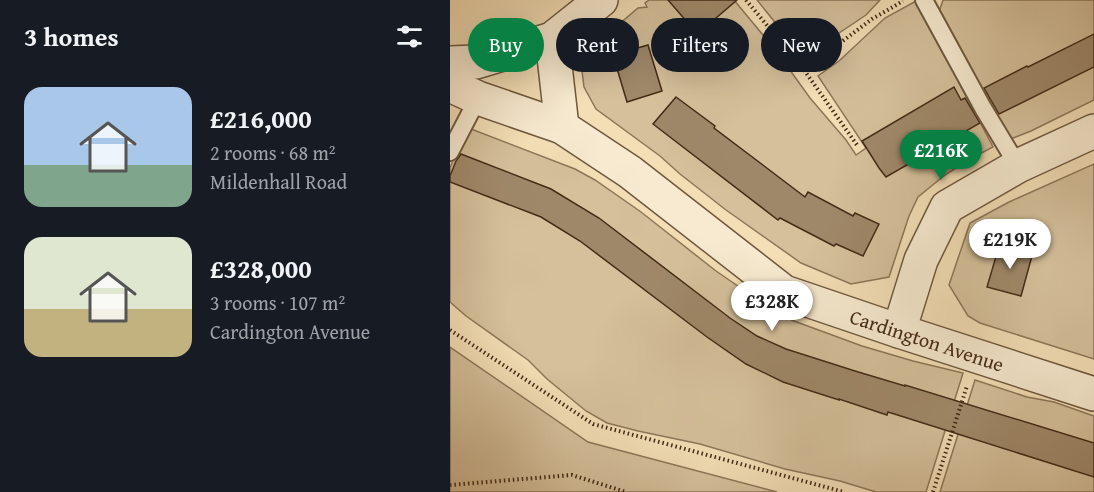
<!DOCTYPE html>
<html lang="en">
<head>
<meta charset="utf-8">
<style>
  :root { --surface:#171b24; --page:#242831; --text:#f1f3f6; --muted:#9ea1a6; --accent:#0b8043 }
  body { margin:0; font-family:"Gentium Book Plus",serif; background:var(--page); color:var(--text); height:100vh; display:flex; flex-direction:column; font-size:22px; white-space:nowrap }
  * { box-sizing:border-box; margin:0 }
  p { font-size:20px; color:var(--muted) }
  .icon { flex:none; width:33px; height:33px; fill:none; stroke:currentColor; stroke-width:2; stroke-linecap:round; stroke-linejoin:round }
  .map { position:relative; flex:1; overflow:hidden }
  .drawer { display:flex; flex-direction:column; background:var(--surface); width:450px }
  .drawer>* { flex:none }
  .top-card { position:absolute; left:18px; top:18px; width:536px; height:54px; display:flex; gap:12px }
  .price { position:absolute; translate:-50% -51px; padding:0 14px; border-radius:21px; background:#fff; color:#222; font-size:20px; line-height:39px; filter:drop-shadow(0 2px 3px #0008) }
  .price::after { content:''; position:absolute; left:50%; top:36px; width:18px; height:14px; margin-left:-9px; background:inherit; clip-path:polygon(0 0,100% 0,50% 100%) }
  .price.selected { background:var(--accent); color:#fff }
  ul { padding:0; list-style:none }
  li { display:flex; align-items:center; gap:18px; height:150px; padding:0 24px }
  li span { display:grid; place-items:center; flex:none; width:168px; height:120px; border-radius:18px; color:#555 }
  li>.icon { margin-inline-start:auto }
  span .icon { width:72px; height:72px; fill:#fffc; stroke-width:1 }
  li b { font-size:26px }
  h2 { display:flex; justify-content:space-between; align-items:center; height:72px; padding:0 24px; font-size:26px }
  .pill { padding:0 21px; border-radius:27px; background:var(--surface); box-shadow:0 6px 24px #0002; font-size:21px; line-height:54px }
  .pill.selected { background:var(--accent); color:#fff }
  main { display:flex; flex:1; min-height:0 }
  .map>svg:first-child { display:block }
</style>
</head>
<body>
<main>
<section class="drawer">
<h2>3 homes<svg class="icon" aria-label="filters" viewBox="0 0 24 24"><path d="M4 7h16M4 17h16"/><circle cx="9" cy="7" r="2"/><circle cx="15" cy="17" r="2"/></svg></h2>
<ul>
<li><span style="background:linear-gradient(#a9c7e8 65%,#7fa58c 0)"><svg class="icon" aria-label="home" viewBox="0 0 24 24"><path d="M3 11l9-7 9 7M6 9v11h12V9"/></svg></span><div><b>£216,000</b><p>2 rooms · 68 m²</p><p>Mildenhall Road</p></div></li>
<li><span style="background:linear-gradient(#dfe7d0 60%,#c2b280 0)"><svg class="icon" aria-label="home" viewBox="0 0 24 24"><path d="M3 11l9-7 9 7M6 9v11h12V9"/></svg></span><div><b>£328,000</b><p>3 rooms · 107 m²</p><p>Cardington Avenue</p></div></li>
</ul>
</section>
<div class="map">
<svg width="644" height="492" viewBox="0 0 644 492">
  <rect width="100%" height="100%" fill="#f3deb6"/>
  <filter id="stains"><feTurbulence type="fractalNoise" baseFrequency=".00333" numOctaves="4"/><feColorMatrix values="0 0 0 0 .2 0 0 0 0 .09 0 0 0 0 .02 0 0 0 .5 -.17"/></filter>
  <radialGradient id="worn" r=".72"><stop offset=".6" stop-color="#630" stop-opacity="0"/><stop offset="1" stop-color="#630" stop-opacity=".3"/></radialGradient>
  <g fill="#d5c09b" stroke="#8c7658" stroke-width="1.5">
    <polygon points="199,0 284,0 327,52 360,98 396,140 406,155 416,148 368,76 389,61 435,18 466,1 543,147 518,160 495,175 468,197 459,216 439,277 401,284 351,263 276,210 230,174 210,156 146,109 134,87 132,71 140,49 188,8 197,7 195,3"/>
    <polygon points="307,0 430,0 416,15 353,57"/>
    <polygon points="493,0 644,0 644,100 581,131 558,140 489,12"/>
    <polygon points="16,127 125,169 145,180 191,212 266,271 324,311 344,321 412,346 463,361 513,373 476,492 426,492 390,481 335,469 250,444 188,431 157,423 136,411 97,379 78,360 16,316 0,302 0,168"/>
    <polygon points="644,164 644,359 530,323 518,316 499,285 520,223 559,202"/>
    <polygon points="0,347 138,442 327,492 0,492"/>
    <polygon points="525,380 577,397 604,402 644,416 644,492 490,492"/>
  </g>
  <g fill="#9f8869" stroke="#432b16" stroke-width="1.5">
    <polygon points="218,0 287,0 252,30 244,30"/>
    <polygon points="644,34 644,67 549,114 534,88 577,66 578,67"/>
    <polygon points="198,45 212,91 177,102 163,55"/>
    <polygon points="504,87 511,100 515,98 530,123 436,177 429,168 412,141"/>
    <polygon points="226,97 265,126 264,128 355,197 358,192 403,216 405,213 429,224 413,256 386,244 384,246 330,218 328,220 203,124"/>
    <polygon points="11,154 101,189 149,218 280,318 307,336 336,349 405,371 455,386 455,385 644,443 644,477 438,412 437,415 389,399 389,400 333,382 296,364 257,337 130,241 91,217 0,182 0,176 6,161"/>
    <polygon points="550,243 583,252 571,296 537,287"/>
  </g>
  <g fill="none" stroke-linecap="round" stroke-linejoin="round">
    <defs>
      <g id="lane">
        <polyline points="474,0 533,108 568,166"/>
        <polyline points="0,152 28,98"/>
      </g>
      <g id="street">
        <polyline points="102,39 112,127"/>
        <polyline points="0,63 26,62 102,39 151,0"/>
        <polyline points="0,85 28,98 112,127 180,172 334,292 449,331 644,394"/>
        <polyline points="449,331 471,260 497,207 568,166 644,131"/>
      </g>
    </defs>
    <use href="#lane" stroke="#6f583e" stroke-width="20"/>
    <use href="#street" stroke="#6f583e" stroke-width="36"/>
    <g stroke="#432b16" stroke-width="4" stroke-dasharray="1.5 3" stroke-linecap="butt">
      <polyline points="296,0 354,70 422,19 453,1"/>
      <polyline points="354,70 407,145"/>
      <polyline points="0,330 143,424 394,492"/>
      <polyline points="0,485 122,475 176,492"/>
      <polyline points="483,492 517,386"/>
    </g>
    <use href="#lane" stroke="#f7ead0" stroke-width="16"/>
    <use href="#street" stroke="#f7ead0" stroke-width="33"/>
  </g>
  <g text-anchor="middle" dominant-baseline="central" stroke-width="6" stroke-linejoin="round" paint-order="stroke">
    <g font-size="20" fill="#432b16" stroke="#f7ead0">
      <text transform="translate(477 340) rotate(18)">Cardington Avenue</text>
    </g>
  </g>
  <rect width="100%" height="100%" filter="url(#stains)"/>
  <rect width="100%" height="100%" fill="url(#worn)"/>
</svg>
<b class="price selected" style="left:491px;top:181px">£216K</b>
<b class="price" style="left:560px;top:270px">£219K</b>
<b class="price" style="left:322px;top:332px">£328K</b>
<div class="top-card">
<a class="pill selected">Buy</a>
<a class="pill">Rent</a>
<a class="pill">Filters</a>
<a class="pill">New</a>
</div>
</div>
</main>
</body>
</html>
